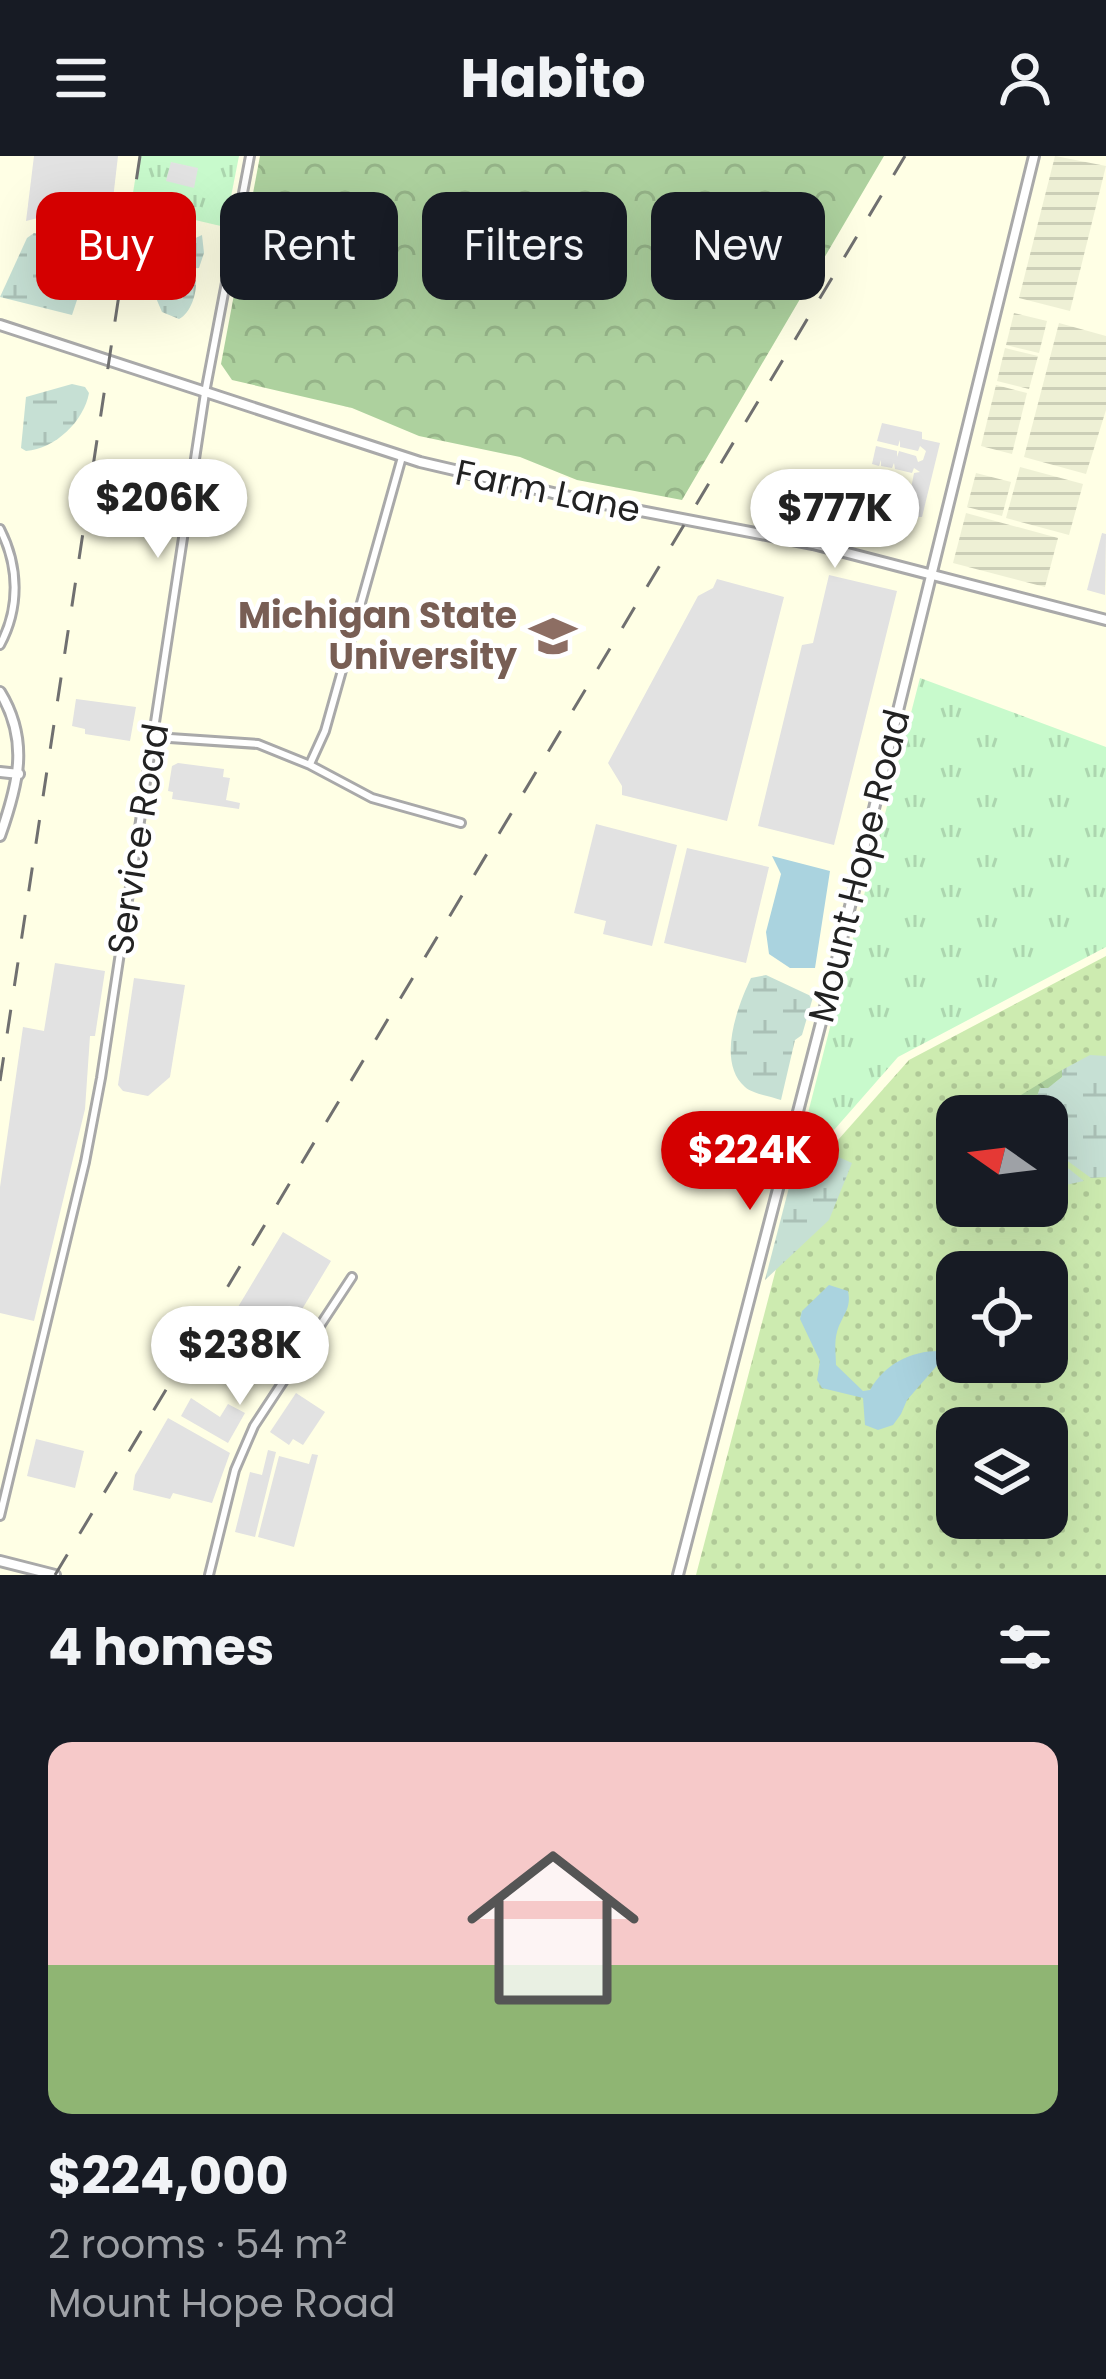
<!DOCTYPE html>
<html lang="en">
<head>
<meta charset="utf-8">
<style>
  :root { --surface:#171b24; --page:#242831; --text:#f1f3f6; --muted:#9ea1a6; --line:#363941; --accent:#d40000 }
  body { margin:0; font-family:Poppins,sans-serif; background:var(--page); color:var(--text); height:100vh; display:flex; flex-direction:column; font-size:45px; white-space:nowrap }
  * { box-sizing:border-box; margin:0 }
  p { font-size:39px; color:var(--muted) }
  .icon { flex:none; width:66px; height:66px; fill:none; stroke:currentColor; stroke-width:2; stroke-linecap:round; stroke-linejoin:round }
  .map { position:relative; height:1419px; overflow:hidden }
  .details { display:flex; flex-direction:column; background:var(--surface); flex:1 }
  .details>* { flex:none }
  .hud { position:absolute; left:36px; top:36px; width:1035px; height:108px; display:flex; gap:24px }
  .needle { width:78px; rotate:284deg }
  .tools { position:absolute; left:936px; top:939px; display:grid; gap:24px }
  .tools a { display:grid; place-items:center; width:132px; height:132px; border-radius:24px; background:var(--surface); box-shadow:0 12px 48px #0002; font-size:60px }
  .price { position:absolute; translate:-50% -102px; padding:0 27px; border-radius:42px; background:#fff; color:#222; font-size:39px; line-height:78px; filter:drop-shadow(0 3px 6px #0008) }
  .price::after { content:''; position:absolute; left:50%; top:72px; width:36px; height:27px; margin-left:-18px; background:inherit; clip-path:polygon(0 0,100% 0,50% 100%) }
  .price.active { background:var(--accent); color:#fff }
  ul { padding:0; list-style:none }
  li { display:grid; align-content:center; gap:24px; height:636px; padding:0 48px }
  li+li { border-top:3px solid var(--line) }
  li span { display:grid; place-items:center; height:372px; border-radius:24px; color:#555 }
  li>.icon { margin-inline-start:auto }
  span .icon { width:216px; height:216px; fill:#fffc; stroke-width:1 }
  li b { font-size:51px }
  h2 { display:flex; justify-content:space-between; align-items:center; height:144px; padding:0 48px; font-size:51px }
  .chip { padding:0 42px; border-radius:24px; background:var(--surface); box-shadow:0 12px 48px #0002; font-size:42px; line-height:108px }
  .chip.active { background:var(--accent); color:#fff }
  header { display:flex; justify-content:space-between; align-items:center; height:156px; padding:0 48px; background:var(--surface); font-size:54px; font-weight:700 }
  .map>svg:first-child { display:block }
</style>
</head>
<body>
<header><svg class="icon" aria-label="menu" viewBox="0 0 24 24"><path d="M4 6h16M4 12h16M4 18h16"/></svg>Habito<svg class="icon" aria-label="person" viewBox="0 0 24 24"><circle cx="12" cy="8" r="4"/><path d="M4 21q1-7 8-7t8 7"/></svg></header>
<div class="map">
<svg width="1106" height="1419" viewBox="0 0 1106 1419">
  <defs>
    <pattern id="farmland-rules" width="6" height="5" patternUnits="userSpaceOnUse" patternTransform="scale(3)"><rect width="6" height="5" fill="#eef0d5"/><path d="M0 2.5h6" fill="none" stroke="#ccceb7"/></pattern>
    <pattern id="grass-dots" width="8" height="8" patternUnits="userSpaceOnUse" patternTransform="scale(3)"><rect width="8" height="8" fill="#cdebb0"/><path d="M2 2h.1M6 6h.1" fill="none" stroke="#b0c997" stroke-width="1.8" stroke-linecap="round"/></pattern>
    <pattern id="forest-crowns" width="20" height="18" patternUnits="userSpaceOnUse" patternTransform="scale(3)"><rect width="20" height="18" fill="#add19e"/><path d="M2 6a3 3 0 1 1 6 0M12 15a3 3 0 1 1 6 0" fill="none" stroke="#95b388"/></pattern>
    <pattern id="wetland-marsh" width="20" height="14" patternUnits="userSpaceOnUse" patternTransform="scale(3)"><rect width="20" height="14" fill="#c6e0d4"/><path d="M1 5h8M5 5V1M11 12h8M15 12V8" fill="none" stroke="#aac0b6"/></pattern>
    <pattern id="park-tufts" width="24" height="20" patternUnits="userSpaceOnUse" patternTransform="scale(3)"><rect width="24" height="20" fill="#c8facc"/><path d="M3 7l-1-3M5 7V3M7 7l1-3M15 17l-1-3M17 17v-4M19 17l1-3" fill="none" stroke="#acd6af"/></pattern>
  </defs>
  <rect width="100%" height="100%" fill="#f2efe9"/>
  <path fill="#ffffe5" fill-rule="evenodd" d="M0,0H1106V1419H0ZM957,960H1047V1050H957ZM957,1116H1047V1206H957ZM957,1272H1047V1362H957Z"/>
  <g fill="url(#farmland-rules)">
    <polygon points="1055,0 1106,10 1070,155 1019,142"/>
    <polygon points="1014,157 1047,165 1039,197 1006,189"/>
    <polygon points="1059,167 1106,180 1106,254 1086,318 1024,301"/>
    <polygon points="1005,192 1038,200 1029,233 997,225"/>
    <polygon points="996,229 1027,237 1012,298 981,290"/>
    <polygon points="1020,311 1083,328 1069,379 1006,362"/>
    <polygon points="976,317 1011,326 1002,360 967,351"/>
    <polygon points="966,357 1058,382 1045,431 953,407"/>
  </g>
  <path fill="url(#grass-dots)" fill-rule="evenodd" d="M1106,800V1419H696L798,1029L909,904ZM957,960H1047V1050H957ZM957,1116H1047V1206H957ZM957,1272H1047V1362H957Z"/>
  <g fill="url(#forest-crowns)">
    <polygon points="260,0 884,0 682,344 577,324 520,301 419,280 352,252 232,224 221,208"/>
    <polygon points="1062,914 1062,921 1047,933 1040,932 1034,949 1008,960 996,954"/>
  </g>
  <g fill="url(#wetland-marsh)">
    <polygon points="318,65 348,67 347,89 336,105 325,105 310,95 308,77"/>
    <polygon points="34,77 80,87 86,117 72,159 0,141 27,82"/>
    <polygon points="202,79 204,97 199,112 185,113 185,120 175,130 155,134 156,99 175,100 185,87"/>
    <path d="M187,122L196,124C197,137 191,157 179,163L162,156L156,142L179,132Z"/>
    <path d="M72,228L85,231L89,237C84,265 55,293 26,295L21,292L26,241Z"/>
    <path d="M766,819L813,841L802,879L795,884L781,944C770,940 753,938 745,931C716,906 738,849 751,822Z"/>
    <polygon points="1090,899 1106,900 1106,1021 1091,1022 1047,990 1047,960 1008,960 1034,949 1040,932 1048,932 1062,921 1062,914"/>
    <polygon points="800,989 825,995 852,1007 829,1064 765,1124"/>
    <polygon points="1047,995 1084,1025 1047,1033"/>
  </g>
  <g fill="url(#park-tufts)">
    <polygon points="139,0 239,0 225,71 131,49"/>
    <polygon points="920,522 1106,591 1106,791 898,901 791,1023"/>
  </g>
  <g fill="#e2e2e2">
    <polygon points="34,0 118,0 113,43 26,65"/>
    <polygon points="171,6 198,12 194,32 166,25"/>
    <polygon points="882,267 922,276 922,283 940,287 922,361 917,361 910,370 898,370 897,376 861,367 865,350 870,352 869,356 873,352 902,359 901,364 907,365 909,340 915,340 910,338 914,317 920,316 914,312 912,317 895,313 894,307 892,312 881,310 881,304 879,310 872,308 876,290 897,295 897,301 899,295 916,300 918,306 923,304 926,295 920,290 918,295 900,291 900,284 898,290 877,285"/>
    <polygon points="1102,377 1106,378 1105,439 1087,434"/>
    <polygon points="829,419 897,435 834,689 758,670 802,489 813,487"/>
    <polygon points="717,423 784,441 727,665 622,639 622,630 608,607 698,440 713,432"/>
    <polygon points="76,543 136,551 130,585 85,578 85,573 72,570"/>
    <polygon points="178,607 224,613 223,621 230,622 226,644 240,647 239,653 172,643 173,636 168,635 172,610"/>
    <polygon points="596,668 677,689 652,790 603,778 606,765 574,757"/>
    <polygon points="687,692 769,711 746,807 664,787"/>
    <polygon points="55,807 105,815 95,880 90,880 85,953 34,1165 0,1157 0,1031 23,871 44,875"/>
    <polygon points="134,822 185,829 170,921 148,940 123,935 118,929"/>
    <polygon points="283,1076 331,1105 283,1185 235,1156"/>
    <polygon points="296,1237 325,1256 303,1289 293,1283 289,1289 270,1276"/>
    <polygon points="191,1242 220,1261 228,1248 245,1257 228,1287 181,1260"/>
    <polygon points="168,1262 230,1297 212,1347 173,1337 170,1343 133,1334 135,1319"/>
    <polygon points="36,1283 84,1295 75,1332 27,1320"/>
    <polygon points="268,1294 276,1296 255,1381 235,1376 250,1316 262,1319"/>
    <polygon points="312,1298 318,1299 294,1391 258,1381 279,1300 309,1308"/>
  </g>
  <g fill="#aad3df">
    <polygon points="772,700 830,715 815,812 790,812 769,798 766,776 781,718"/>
    <path d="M829,1129L848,1135C852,1153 842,1159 837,1176C834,1186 836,1199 836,1209L863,1235L870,1234C885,1207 913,1194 942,1195L941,1205L907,1244L901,1258L893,1269L878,1274L865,1269L863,1242L822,1232L817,1224L820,1205L800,1163L802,1155Z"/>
  </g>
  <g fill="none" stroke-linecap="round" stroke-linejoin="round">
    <defs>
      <g id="minor">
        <path d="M0,373C19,410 20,452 0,489"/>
        <polyline points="155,581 258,588 310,609 372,642 461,667"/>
        <polyline points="310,608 325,575 402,301"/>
        <polyline points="0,1360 85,1006 101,922 205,237 250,0"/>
        <polyline points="209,1419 235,1314 254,1270 352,1121"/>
      </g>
      <g id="tertiary">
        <polyline points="0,169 420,306 583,344 813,388 1106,464"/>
        <path d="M0,536C30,585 18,629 0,680"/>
        <polyline points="0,616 19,618"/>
        <polyline points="0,1405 55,1419"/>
        <polyline points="678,1419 830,832 1034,0"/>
      </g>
    </defs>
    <use href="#minor" stroke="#a9a9a9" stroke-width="12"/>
    <use href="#tertiary" stroke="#a9a9a9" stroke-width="14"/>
    <use href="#minor" stroke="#fff" stroke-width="6"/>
    <use href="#tertiary" stroke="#fff" stroke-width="8"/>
    <g stroke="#707070" stroke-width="3" stroke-dasharray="24 24" stroke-linecap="butt">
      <polyline points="0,925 140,0"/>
      <polyline points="55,1419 905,0"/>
    </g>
  </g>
  <defs>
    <symbol id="university-bare" viewBox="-9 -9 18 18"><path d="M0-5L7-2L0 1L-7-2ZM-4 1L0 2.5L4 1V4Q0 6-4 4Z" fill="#8d6e63" stroke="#fff" stroke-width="2.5" paint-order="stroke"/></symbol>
  </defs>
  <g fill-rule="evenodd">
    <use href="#university-bare" x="520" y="447" width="66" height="66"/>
  </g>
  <g text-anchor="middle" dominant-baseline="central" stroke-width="9" stroke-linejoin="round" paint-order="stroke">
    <g font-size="36" fill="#222" stroke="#fff">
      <text transform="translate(548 335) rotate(12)">Farm Lane</text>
      <text transform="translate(138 683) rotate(-81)">Service Road</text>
      <text transform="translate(859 710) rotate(-76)">Mount Hope Road</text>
    </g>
    <g font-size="36" font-weight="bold" fill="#785e54" stroke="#fff" text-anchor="end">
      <text x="517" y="459">Michigan State<tspan x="517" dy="41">University</tspan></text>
    </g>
  </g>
</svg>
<div class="tools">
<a><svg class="needle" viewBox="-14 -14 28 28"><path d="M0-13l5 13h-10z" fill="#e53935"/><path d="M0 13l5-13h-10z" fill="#9ea1a6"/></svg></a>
<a><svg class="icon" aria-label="locate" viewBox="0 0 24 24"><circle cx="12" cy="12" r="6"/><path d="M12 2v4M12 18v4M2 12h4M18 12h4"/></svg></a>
<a><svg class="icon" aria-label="layers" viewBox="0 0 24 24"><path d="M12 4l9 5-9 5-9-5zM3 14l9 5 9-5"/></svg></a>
</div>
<b class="price" style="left:158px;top:405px">$206K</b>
<b class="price" style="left:835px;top:415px">$777K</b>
<b class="price active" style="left:750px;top:1057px">$224K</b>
<b class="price" style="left:240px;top:1252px">$238K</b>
<div class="hud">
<a class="chip active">Buy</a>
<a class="chip">Rent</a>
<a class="chip">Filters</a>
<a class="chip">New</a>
</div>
</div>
<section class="details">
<h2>4 homes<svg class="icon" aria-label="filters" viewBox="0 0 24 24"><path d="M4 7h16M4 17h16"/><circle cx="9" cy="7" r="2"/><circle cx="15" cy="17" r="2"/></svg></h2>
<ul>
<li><span style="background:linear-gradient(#f6c9c9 60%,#8fb573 0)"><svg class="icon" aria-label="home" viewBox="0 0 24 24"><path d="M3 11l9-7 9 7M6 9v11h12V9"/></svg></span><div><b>$224,000</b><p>2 rooms · 54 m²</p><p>Mount Hope Road</p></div></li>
</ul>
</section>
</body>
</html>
